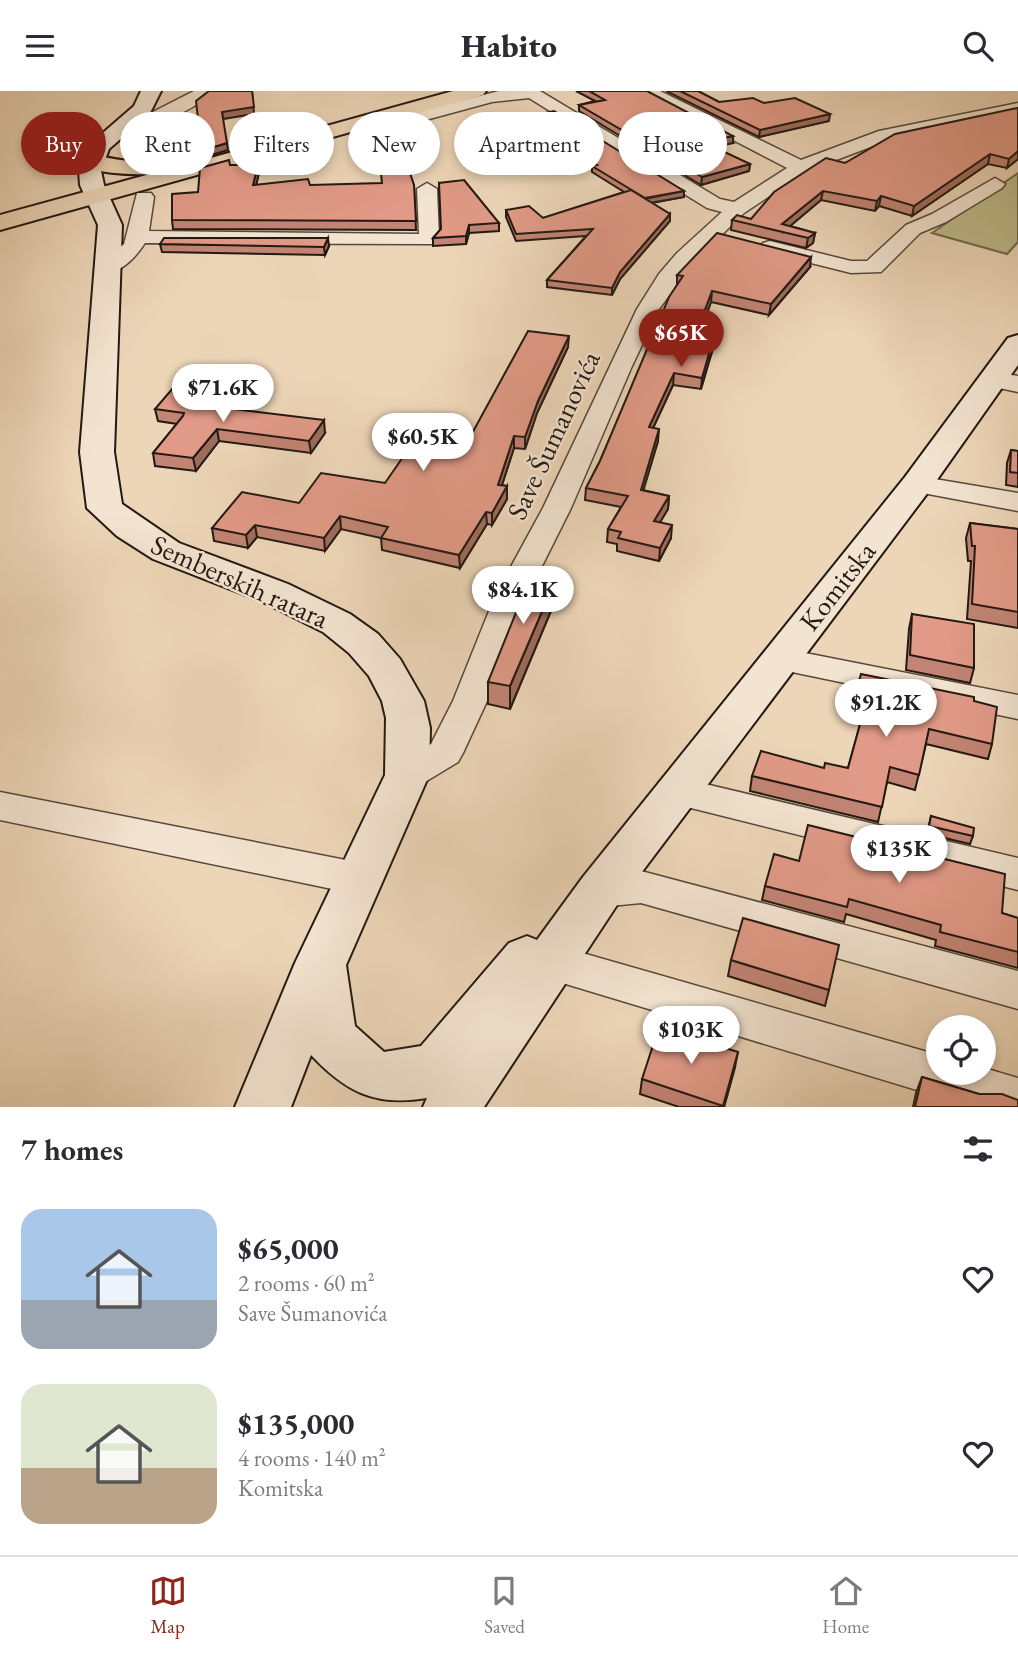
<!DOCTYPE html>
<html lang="en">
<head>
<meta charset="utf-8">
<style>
  :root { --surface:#fff; --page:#f2f2f3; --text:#2b2b33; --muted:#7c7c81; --line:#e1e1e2; --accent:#8f2418 }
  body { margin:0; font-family:"EB Garamond",serif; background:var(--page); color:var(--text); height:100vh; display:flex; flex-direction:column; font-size:26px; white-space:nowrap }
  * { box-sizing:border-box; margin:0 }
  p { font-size:23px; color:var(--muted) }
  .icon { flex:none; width:38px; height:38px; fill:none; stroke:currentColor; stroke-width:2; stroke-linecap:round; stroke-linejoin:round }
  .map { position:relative; height:1016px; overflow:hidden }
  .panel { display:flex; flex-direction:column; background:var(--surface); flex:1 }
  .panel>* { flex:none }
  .hud { position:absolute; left:21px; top:21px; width:976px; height:63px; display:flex; gap:14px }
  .controls { position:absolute; left:926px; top:924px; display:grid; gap:14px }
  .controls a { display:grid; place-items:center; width:70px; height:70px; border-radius:50%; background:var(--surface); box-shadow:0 4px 10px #0003; font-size:35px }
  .price { position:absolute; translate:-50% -60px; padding:0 16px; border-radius:24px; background:#fff; color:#222; font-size:23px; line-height:46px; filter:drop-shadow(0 2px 4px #0008) }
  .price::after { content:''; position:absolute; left:50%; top:42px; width:21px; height:16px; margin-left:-10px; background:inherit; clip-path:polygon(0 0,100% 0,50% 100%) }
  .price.on { background:var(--accent); color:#fff }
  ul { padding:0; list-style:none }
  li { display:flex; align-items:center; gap:21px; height:175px; padding:0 21px }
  li span { display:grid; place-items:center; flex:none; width:196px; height:140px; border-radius:21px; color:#555 }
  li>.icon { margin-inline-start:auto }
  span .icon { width:84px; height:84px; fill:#fffc; stroke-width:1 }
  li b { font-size:30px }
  h2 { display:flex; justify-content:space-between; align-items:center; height:84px; padding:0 21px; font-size:30px }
  .tag { padding:0 24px; border-radius:32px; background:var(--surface); box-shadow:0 4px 10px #0003; font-size:24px; line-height:63px }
  .tag.on { background:var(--accent); color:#fff }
  header { display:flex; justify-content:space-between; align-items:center; height:91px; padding:0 21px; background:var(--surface); font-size:32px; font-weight:800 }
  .tabs { display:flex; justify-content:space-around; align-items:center; height:98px; border-top:2px solid var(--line); background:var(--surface); font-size:19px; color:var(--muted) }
  .tabs a { display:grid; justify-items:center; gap:4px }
  .tabs .on { color:var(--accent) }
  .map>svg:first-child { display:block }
</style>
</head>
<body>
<header><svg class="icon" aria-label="menu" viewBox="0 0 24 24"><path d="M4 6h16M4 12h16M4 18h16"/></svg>Habito<svg class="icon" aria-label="search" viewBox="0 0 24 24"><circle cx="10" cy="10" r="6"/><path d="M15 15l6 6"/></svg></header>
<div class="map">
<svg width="1018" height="1016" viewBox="0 0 1018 1016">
  <rect width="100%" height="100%" fill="#edd6b8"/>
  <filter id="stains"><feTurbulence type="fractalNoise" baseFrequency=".00286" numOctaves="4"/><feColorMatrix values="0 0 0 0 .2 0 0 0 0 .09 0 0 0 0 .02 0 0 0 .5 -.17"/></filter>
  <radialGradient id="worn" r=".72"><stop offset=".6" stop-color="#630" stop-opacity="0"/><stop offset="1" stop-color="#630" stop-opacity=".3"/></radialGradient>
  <polygon fill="#bebc8b" stroke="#706a4e" stroke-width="2" points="1018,82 1018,151 1007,163 932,142"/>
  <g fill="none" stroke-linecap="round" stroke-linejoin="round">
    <defs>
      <g id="minor">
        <path d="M194,0H215C202,15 134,49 118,32L127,27H141Z"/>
        <polygon points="499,0 540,0 720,108 734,111 787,77 639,0 660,0 801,69 879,40 1018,12 1018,22 889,49 807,80 744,122 693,172 659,218 632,275 571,417 527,505 487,610 463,662 458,671 420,694 407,697 394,694 389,684 394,674 431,653 453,610 495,505 543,417 637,218 659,183 677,162 722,121 707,117 529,7 492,11 422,30 413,25 416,21"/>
        <polygon points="995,87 1005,93 1002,97 946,131 920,142 881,181 851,182 763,160 759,156 763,152 770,150 851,170 867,170 906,134 932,123"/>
        <path d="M427,92L437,98L439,146L432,153L145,152C135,167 119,185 100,181L97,176L124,153L137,102H151L154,106L149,140L419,143L417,98Z"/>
        <polygon points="994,281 1018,285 1018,301 985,294 981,289 985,284"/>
        <polygon points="917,385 1018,402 1018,420 907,399 903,393 907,387"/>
        <polygon points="780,557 1018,604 1018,628 768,576 763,568 768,560"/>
        <polygon points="680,687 1018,767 1018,799 667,711 661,701 667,691"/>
        <polygon points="0,701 361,772 375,777 381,788 375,799 361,804 0,729"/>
        <polygon points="641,780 1018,880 1018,918 641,812 600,816 586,811 580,800 586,789 600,784"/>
        <polygon points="551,853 938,964 938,982 984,982 984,977 1018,987 1018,1016 973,1016 536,884 530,871 536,858"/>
      </g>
      <path id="secondary" d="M141,0H161L150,22L109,58L101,80L104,94L122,134L114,361L122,413L179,452L288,493L350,523L378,543L400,568L424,610L430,637L429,684L346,874L355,935L384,961L421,955L509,852L527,845L537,849L583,786L905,386L1008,247L1018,244V274L929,400L617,814L484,1016H423L427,1007C374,1016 345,1000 311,964L291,1016H235L295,872L385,684L386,627L382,610L369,585L349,562L323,541L261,510L153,468L117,445L87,417L80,361L98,134L80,94L79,80L70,78L67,73L134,15Z"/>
      <path id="primary" d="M453,0H486L483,4L0,139V124L150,83C128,84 106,82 84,77L81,72L84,67C99,63 115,69 130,70C142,71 153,68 165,71L168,76L167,79Z"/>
    </defs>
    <use href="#minor" stroke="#56483c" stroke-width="3"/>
    <use href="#secondary" stroke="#231912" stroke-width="4"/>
    <use href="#primary" stroke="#231912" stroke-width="4"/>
    <use href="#minor" fill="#f3e4d1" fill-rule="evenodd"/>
    <use href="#secondary" fill="#f3e4d1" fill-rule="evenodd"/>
    <use href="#primary" fill="#edd6b8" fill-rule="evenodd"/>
  </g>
  <g fill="#c28474" stroke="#231912" stroke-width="2">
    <polygon points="576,0 647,0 733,52 713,56 750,73 749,80 701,94 579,20 579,14 595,10"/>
    <polygon points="666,0 698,0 719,11 764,12 829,30 759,46"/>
    <polygon points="1018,17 1018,68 1007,77 988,73 912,125 879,115 875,120 821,109 790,135 815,142 813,152 806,157 731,139 732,129 751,128 845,72"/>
    <polygon points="526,26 684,100 684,106 652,112 670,123 670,130 620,188 612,204 547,196 547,189 586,145 516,150 506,126 506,119 543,127 624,101 592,81 592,77 526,31"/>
    <polygon points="230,74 259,82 256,94 414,94 416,139 173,138 172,129 198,101"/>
    <polygon points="439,92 499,132 499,140 469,142 466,153 433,155 433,147 441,138"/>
    <polygon points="160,153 329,155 325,164 162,161"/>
    <polygon points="810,176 769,224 711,211 699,243 714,245 713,257 701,298 673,294 653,337 658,350 643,399 669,405 668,418 660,431 671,447 659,470 617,460 617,453 607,451 608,438 621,416 585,409 586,397 600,370 677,194 677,184"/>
    <polygon points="568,256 537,322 525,358 514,357 502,394 507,395 507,408 492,434 487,433 460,477 382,459 381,447 341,438 325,460 257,446 248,457 214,450 212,437 299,412 385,392 469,348"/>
    <polygon points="203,300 205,312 204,314 325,342 311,362 219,350 196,380 155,375 153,362 177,333 158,330 155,318"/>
    <polygon points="1011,359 1018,360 1018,396 1006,394 1007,372"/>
    <polygon points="970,432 1018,438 1018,537 967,528 971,470 968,470 966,447"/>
    <polygon points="559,481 558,503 510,618 488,613 488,591"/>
    <polygon points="912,523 974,577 970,592 906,579 909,538"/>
    <polygon points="974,610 992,653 988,668 926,653 915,699 887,691 878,731 750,700 752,685 824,677 848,677 861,630 850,627 853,612"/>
    <polygon points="931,725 973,745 970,753 927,743"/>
    <polygon points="765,795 1002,822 1018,827 1018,877 935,855 936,849 846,823 844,831 762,809"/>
    <polygon points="731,869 829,899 825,915 728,885"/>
    <polygon points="735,976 724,1016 679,1016 640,1003 642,988"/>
    <polygon points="922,986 979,1003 1018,1016 913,1016 916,1002"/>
  </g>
  <g fill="#9e6c5e" stroke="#231912" stroke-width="2">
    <polygon points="252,0 254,23 223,28 222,21"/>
    <polygon points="830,23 829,30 759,46 760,39"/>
    <polygon points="203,36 204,43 200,44 199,37"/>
    <polygon points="733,45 733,52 702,58 703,51"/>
    <polygon points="227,52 228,59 202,67 201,60"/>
    <polygon points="1018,60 1018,68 1007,77 1009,68"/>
    <polygon points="990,63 988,73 912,125 914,115"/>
    <polygon points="750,73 749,80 701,94 702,86"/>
    <polygon points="258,74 259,82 254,103 253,94"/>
    <polygon points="684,100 684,106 644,113 644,108"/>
    <polygon points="823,100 821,109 783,141 782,133"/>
    <polygon points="881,105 879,115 875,120 877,110"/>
    <polygon points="670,123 670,130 620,188 612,204 612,197 620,181"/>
    <polygon points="469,134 469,142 466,153 466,145"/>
    <polygon points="815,142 813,152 806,157 808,147"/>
    <polygon points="328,147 329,155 325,164 324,156"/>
    <polygon points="811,166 810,176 769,224 771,213"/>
    <polygon points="712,200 711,211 695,255 696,243"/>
    <polygon points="569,245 568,256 537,322 525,358 525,346 538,310"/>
    <polygon points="714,245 713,257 701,298 702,287"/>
    <polygon points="674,282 673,294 648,348 649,336"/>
    <polygon points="203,300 205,312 195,326 193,313"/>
    <polygon points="324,329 325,342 311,362 309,350"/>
    <polygon points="217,338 219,350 196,380 193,367"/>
    <polygon points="659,338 658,350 640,411 641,399"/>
    <polygon points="514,345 514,357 498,406 498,394"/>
    <polygon points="507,395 507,408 492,434 492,422"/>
    <polygon points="669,405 668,418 653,443 654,430"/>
    <polygon points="486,421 487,433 460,477 459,464"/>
    <polygon points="340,425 341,438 325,460 324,447"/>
    <polygon points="255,434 257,446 248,457 246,444"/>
    <polygon points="672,434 671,447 659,470 660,457"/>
    <polygon points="559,481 558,503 510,618 510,595"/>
    <polygon points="738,961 735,976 724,1016 723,1016"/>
  </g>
  <g fill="#e19a87" stroke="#231912" stroke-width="2">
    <polygon points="209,0 252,0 254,16 222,21 227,52 201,60 203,36 199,37 196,10"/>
    <polygon points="589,0 647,0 733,45 703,51 750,73 702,86 579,14 605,9"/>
    <polygon points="680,0 698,0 719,11 753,7 764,12 795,7 830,23 760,39"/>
    <polygon points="1017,17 1018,17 1018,60 1009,68 990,63 914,115 881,105 877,110 823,100 782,133 815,142 808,147 732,129 737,124 751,128 774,101 826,67 845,72 895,43"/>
    <polygon points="554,20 684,100 645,107 592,75 597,74 526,26"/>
    <polygon points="229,69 230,74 258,74 253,94 308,88 310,94 382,92 381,83 410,82 414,94 416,130 172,129 172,103 198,101 200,77"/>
    <polygon points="464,89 499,132 469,134 466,145 433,147 441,138 439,92"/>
    <polygon points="631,99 670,123 620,181 612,197 547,189 593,138 516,143 506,119 529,115 543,127"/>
    <polygon points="717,142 811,166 771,213 712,200 696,243 714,245 702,287 674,282 649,336 659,338 641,399 669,405 654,430 672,434 660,457 618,447 621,441 608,438 628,405 586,397 600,370 669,206 683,185 677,184"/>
    <polygon points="164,147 328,147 324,156 160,153"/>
    <polygon points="528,240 569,245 538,310 525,346 514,345 498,394 507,395 492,422 486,421 459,464 381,447 388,436 340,425 324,447 255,434 246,444 212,437 242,401 299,412 321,382 385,392 421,340 469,348"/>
    <polygon points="173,297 203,300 193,313 324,329 309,350 217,338 193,367 153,362 183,325 184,322 155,318"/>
    <polygon points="1011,359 1018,360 1018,382 1010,381"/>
    <polygon points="970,432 1018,438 1018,521 972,513 975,455 972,455"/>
    <polygon points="534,477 559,481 510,595 488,591"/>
    <polygon points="912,523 974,533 974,577 910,564"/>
    <polygon points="861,583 974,606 974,610 997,616 992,653 929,638 919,684 890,676 882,716 752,685 761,660 824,677 825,672 848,677 865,615 853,612"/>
    <polygon points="931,725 974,737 973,745 929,735"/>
    <polygon points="808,734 1005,783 1002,822 1018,827 1018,861 940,841 941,834 849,808 847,816 765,795 774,763 799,770"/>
    <polygon points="743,827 839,854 829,899 731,869"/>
    <polygon points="659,936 738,961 723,1015 642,988"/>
    <polygon points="922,986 979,1003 1002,1003 1018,1009 1018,1016 915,1016"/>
  </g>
  <g text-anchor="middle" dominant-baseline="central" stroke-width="5" stroke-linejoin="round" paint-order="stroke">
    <g font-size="28" fill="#231912" stroke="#f3e4d1">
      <text transform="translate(553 344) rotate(-65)">Save Šumanovića</text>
      <text transform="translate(240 490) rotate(24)">Semberskih ratara</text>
      <text transform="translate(837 495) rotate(-52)">Komitska</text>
    </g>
  </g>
  <rect width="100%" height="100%" filter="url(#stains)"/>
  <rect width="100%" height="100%" fill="url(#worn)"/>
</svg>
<div class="controls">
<a><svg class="icon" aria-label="locate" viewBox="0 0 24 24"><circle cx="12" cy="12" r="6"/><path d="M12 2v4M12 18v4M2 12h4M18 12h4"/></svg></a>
</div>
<b class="price on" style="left:681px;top:278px">$65K</b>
<b class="price" style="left:223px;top:333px">$71.6K</b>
<b class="price" style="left:423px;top:382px">$60.5K</b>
<b class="price" style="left:523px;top:535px">$84.1K</b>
<b class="price" style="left:886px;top:648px">$91.2K</b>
<b class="price" style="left:899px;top:794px">$135K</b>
<b class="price" style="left:691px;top:975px">$103K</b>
<div class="hud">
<a class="tag on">Buy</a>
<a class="tag">Rent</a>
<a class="tag">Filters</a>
<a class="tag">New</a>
<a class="tag">Apartment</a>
<a class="tag">House</a>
</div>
</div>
<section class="panel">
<h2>7 homes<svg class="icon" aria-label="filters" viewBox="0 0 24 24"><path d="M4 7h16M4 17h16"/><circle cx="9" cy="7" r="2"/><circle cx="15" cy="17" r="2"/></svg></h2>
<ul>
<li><span style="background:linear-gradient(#a9c7e8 65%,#9aa5b1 0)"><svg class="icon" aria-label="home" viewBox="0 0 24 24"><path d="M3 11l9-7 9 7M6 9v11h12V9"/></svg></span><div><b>$65,000</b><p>2 rooms · 60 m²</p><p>Save Šumanovića</p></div><svg class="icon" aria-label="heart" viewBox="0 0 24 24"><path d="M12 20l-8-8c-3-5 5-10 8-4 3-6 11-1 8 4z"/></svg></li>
<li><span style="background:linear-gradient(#dfe7d0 60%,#b9a48a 0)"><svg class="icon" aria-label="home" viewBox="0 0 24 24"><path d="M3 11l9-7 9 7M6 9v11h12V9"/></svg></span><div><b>$135,000</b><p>4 rooms · 140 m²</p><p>Komitska</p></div><svg class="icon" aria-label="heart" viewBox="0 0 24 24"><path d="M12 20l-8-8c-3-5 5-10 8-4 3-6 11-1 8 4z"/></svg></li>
</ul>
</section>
<nav class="tabs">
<a class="on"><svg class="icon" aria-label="map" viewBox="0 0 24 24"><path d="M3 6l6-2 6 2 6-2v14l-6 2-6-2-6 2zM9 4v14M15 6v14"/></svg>Map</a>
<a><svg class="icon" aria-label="saved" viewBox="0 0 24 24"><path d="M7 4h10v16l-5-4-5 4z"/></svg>Saved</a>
<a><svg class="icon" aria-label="home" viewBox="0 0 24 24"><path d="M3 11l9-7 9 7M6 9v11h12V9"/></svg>Home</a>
</nav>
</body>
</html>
